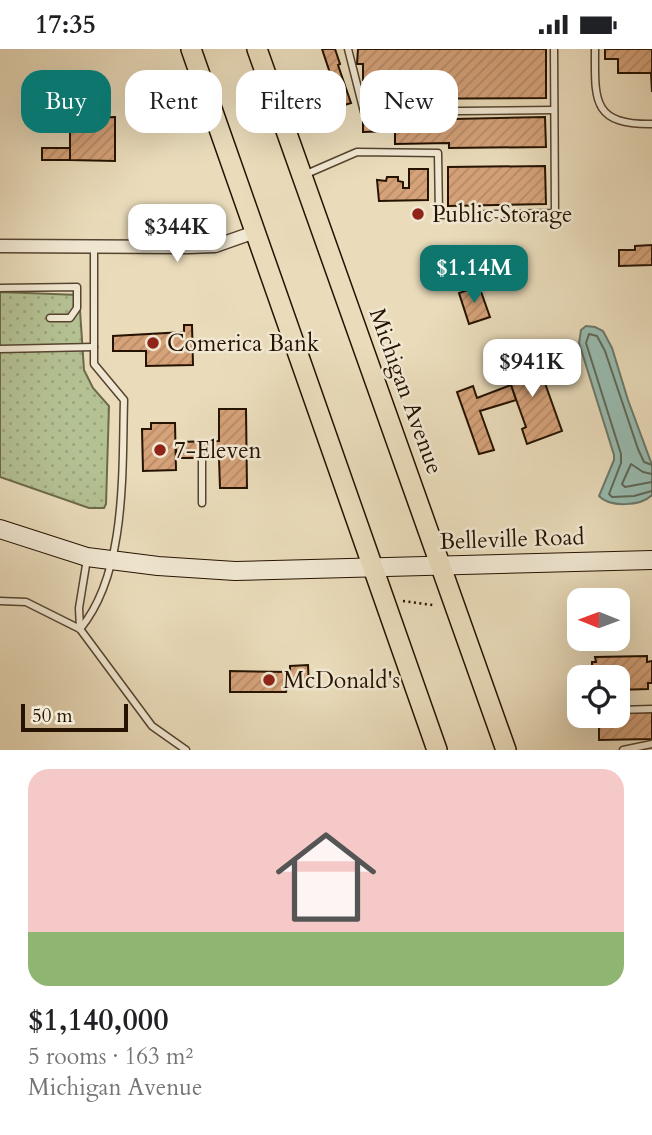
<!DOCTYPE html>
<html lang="en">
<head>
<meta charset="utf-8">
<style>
  :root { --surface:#fff; --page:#f2f2f2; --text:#202124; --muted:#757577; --accent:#0f766e }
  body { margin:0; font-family:Cardo,serif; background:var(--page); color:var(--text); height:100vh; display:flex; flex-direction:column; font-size:26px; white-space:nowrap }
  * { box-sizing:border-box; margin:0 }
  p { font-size:23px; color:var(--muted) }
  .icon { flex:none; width:38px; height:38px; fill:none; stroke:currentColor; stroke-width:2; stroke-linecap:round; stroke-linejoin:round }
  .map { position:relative; height:701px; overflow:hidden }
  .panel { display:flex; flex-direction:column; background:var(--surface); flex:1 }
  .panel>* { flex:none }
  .top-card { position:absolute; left:21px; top:21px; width:611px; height:63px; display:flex; gap:14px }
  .needle { width:46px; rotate:271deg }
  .controls { position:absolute; left:567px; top:539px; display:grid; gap:14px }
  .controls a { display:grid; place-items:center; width:63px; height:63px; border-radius:14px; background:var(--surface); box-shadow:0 7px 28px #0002; font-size:35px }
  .scale { position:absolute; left:21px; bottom:18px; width:107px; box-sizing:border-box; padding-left:7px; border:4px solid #251200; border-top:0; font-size:19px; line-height:24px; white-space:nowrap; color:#251200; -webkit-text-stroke:5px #f1e8d3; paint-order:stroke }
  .price { position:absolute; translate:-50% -60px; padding:0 16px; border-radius:14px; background:#fff; color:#222; font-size:23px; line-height:46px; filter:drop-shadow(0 2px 4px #0008) }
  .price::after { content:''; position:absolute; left:50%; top:42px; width:21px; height:16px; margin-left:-10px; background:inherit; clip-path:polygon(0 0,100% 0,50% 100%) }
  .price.selected { background:var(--accent); color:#fff }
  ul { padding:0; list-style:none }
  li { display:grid; align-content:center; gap:14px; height:371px; padding:0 28px }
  li span { display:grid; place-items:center; height:217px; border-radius:21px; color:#555 }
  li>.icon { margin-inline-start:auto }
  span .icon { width:126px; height:126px; fill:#fffc; stroke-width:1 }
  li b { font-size:30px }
  .chip { padding:0 24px; border-radius:21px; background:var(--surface); box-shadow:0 7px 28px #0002; font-size:24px; line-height:63px }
  .chip.selected { background:var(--accent); color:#fff }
  .status { display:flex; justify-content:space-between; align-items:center; height:49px; padding:0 35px; background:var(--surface); direction:ltr }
  .status svg { height:19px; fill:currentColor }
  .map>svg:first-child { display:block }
</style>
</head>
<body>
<div class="status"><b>17:35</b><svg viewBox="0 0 49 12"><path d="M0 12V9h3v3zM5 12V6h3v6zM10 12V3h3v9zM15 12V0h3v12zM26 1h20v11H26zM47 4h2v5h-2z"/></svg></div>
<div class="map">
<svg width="652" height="701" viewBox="0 0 652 701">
  <defs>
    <pattern id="grass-dots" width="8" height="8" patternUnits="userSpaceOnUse" patternTransform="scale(1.75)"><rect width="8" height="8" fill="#b4c193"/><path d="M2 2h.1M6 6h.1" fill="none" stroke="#9ba57d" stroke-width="1.8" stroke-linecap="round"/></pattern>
    <pattern id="building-hatch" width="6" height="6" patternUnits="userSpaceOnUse" patternTransform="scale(1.75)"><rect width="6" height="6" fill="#d5a279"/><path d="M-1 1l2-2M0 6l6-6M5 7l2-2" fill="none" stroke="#b78a67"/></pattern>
  </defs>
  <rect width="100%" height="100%" fill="#eadcbb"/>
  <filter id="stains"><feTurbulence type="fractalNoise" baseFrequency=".00286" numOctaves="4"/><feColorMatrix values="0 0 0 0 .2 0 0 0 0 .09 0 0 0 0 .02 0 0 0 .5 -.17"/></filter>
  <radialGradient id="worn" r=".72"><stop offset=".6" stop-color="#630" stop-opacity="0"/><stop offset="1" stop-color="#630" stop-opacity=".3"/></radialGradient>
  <polygon fill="url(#grass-dots)" stroke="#6c6a4a" stroke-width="2" points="0,243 79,246 84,321 93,339 109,357 106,455 104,459 89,459 0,428"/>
  <path fill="#98bcb1" stroke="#6a786a" stroke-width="2" d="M586,277L595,278L603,282L612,299L628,351L652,416V446C641,457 610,459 599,447L614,411V406L579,294L581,281Z"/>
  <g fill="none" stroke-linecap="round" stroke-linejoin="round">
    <g stroke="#5e6758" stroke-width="2">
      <polyline points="652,416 644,413 638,400 605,302 597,287 589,285 586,294 621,405 621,414 609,445 612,448 634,447 652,442"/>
      <polyline points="652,425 643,423 631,415 622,435 625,438 652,433"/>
    </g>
  </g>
  <g fill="url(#building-hatch)" stroke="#251200" stroke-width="2">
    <polygon points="322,0 335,0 340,15 338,16 351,54 341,57"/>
    <polygon points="358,0 546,0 546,49 371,50 371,31 363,31 363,15 357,15"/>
    <polygon points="605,0 652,0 652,43 651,24 618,24 618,10 605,10"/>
    <polygon points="115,68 115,112 70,111 70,69"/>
    <polygon points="545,68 546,98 449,99 449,94 395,95 395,82 363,83 363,72"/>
    <rect x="42" y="99" width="28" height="12"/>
    <polygon points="545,117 546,155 448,157 448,118"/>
    <polygon points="409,120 428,120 428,151 379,152 377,131 386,132 387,128 398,128 398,132 403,133 403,139 409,139"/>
    <polygon points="652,196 652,216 619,217 619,201 635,201 635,197"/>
    <polygon points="479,237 490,268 469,275 459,244"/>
    <polygon points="184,276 192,276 193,316 146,317 146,302 113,302 113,287 184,283"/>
    <polygon points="536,309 562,382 527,395 522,380 526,378 509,331 504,333 498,318 518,311 519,315"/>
    <polygon points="511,336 516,351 480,362 494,401 479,405 457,343 473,337 477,349"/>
    <polygon points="219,360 246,360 247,439 220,439 219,409 176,409 176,393 219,392"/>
    <polygon points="151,374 175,374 176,421 143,422 142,380 151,380"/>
    <polygon points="647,607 647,613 652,612 652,634 648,634 648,640 618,641 618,628 592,628 592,613 596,613 595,608"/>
    <polygon points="308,616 309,639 287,639 286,643 230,643 230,622 290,623 290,617"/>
    <polygon points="652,663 652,690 599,691 599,667 618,667 618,664"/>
  </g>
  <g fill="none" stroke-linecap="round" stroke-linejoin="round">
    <defs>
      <g id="service">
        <polyline points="348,0 364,63 554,61"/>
        <path d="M595,0C595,50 591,76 652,75"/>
        <polyline points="304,126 357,103 438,104 439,166 555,164 554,0"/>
        <polyline points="0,239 77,238 77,259 70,269 50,269"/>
        <polyline points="0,300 94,298"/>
        <polyline points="202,409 202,454"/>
        <polyline points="0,552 26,553 80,580 152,677 186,701"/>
        <path d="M80,580C127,524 122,421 124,351L94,315V197"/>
        <polyline points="80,580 79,559 87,510"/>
        <polyline points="618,661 652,660"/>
        <polyline points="575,667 579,664"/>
        <polyline points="623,701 652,695"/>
      </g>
      <polyline id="minor" points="0,197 188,198 215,197 255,183"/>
      <polyline id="secondary" points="0,480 87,508 158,517 235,522 652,511"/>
      <g id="primary">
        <polyline points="191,0 437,701"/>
        <polyline points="257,0 506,701"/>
      </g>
    </defs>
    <use href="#service" stroke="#56442f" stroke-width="9"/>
    <use href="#minor" stroke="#56442f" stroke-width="15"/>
    <use href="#secondary" stroke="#251200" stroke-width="20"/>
    <use href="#primary" stroke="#251200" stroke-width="22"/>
    <polyline stroke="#251200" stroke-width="2.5" stroke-dasharray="2 3.5" stroke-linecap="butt" points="403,552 433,556"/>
    <use href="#service" stroke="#f1e8d3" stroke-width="6"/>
    <use href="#minor" stroke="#f1e8d3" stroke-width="12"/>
    <use href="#secondary" stroke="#f1e8d3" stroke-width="18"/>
    <use href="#primary" stroke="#eadcbb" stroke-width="19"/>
  </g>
  <g fill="#8f2418" stroke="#f1e8d3" stroke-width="2.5">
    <circle cx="418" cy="165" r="7"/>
    <circle cx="153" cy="294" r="7"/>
    <circle cx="160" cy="401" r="7"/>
    <circle cx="269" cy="631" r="7"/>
  </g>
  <g text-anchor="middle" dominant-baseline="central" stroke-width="5" stroke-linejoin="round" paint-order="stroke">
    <g font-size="23" fill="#251200" stroke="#f1e8d3" text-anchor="start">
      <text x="432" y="165">Public Storage</text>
      <text x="167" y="294">Comerica Bank</text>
      <text x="174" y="401">7-Eleven</text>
      <text x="283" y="631">McDonald's</text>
    </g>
    <g font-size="23" fill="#251200" stroke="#f1e8d3">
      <text transform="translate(406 342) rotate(70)">Michigan Avenue</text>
      <text transform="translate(512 490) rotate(-2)">Belleville Road</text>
    </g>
  </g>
  <rect width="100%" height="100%" filter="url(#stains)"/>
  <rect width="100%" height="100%" fill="url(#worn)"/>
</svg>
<div class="controls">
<a><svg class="needle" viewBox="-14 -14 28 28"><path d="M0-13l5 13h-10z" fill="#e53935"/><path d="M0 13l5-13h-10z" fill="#757577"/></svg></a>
<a><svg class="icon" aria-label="locate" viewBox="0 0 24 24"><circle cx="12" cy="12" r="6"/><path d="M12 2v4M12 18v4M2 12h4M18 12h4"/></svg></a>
</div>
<div class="scale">50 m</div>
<b class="price" style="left:177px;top:215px">$344K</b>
<b class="price selected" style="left:474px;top:256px">$1.14M</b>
<b class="price" style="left:532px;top:350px">$941K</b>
<div class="top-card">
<a class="chip selected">Buy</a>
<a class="chip">Rent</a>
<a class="chip">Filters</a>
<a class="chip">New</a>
</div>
</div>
<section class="panel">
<ul>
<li><span style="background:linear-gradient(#f6c9c9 75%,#8fb573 0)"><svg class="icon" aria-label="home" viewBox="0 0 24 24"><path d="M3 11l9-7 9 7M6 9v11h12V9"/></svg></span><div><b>$1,140,000</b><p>5 rooms · 163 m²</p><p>Michigan Avenue</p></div></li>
</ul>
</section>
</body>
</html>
